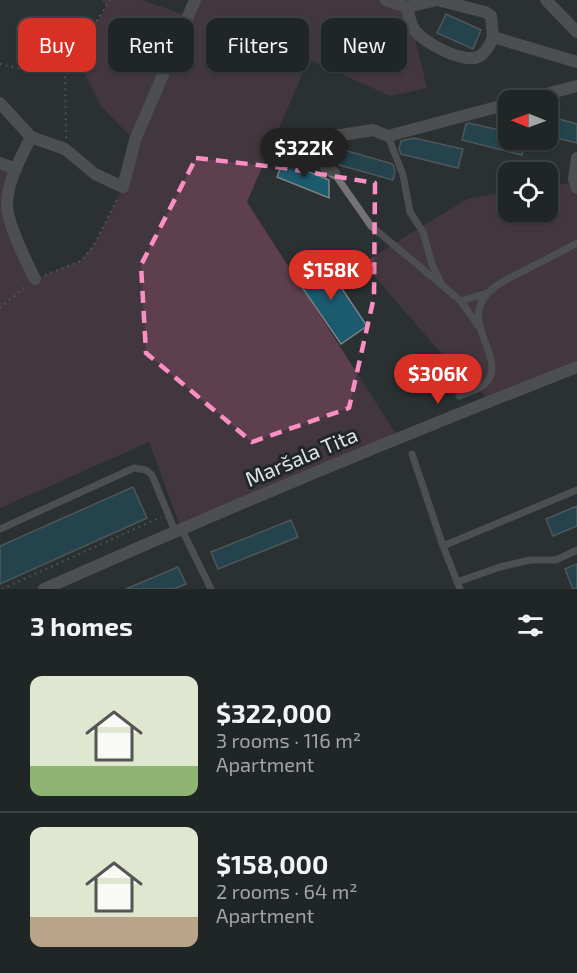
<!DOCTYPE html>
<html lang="en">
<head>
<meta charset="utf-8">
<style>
  :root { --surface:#202526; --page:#282d2e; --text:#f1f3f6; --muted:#a2a5a7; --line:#3d4243; --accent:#d93025 }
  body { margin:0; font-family:"Exo 2",sans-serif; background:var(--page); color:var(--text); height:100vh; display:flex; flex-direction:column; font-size:22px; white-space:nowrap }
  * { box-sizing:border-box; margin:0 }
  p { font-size:20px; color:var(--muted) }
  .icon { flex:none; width:33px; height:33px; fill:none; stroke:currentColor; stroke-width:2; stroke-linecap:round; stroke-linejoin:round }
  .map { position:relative; height:589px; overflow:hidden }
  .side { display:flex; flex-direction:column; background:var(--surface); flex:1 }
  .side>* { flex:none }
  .hud { position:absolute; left:18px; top:18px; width:542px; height:54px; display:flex; gap:12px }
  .needle { width:39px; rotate:271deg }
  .controls { position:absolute; left:498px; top:90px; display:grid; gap:12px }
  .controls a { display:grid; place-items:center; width:60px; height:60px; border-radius:12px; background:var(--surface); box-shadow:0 2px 4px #0004,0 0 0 2px var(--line); font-size:30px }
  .price { position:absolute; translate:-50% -51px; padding:0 14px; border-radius:21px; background:var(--accent); color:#fff; font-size:20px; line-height:39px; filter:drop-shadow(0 2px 3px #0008) }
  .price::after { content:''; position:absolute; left:50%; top:36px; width:18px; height:14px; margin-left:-9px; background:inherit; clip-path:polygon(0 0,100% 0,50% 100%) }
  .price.active { background:#222; color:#fff }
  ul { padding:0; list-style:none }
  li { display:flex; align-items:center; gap:18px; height:150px; padding:0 30px }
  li+li { border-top:2px solid var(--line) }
  li span { display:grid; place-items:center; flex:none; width:168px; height:120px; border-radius:12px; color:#555 }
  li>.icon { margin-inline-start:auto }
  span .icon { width:72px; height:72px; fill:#fffc; stroke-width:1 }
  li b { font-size:26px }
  h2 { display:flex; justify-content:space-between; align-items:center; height:72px; padding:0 30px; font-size:26px }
  .chip { padding:0 21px; border-radius:12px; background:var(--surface); box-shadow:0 2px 4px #0004,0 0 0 2px var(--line); font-size:21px; line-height:54px }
  .chip.active { background:var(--accent); color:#fff }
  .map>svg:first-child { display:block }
</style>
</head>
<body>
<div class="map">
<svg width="577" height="589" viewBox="0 0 577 589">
  <rect width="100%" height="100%" fill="#2b3133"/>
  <g fill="#5e3f4d">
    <polygon points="101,0 142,0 188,16 195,0 386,0 407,7 427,88 390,96 309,59 247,202 398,437 181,528 149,442 0,508 0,163 16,169 6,205 35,279 80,261 96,242 123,187 135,141 101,106 82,68 74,56 107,6"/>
    <polygon points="577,183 577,367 490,401 434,345 363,263 467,199 508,192 508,212 548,212 548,185"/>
  </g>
  <g fill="#1c5a6e" stroke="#7b8285" stroke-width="1.5">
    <polygon points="446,14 481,30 473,49 437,33"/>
    <polygon points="548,116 577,124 577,143 548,136"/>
    <polygon points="469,123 508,132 508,140 526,140 522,155 462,140 466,124"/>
    <polygon points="414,138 463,149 458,168 401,154 399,149 401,141"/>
    <polygon points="344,150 393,164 395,171 393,180 339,165"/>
    <polygon points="283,161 329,180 329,198 277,177"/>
    <polygon points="322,259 367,326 341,344 295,277"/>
    <polygon points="133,487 147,518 0,584 0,546"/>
    <polygon points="577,506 577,526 553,536 546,519"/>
    <polygon points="291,520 298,537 218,569 211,552"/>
    <polygon points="577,564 577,589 573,589 565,569"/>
    <polygon points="178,567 186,584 174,589 126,589"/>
  </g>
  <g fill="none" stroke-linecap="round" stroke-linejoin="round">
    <g stroke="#828789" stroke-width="2" stroke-dasharray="1.5 4.5" stroke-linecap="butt">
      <polyline points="0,64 21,69 65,71"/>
      <polyline points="66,138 65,71 110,0"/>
      <polyline points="45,275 81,261 93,247 118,198"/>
      <polyline points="0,308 25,287"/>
      <polyline points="2,589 161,517"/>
    </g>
    <g stroke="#757274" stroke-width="7">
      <polyline points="388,136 403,175 410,212 423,232 432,264 442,285"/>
      <polyline points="334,173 371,226 461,301 479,327"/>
      <polyline points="461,301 487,293"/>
      <path d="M459,396C469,392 485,388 490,377C501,353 461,320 488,293C497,283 512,277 523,271C541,262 559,253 577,243"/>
      <polyline points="412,454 443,546 460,589"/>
      <polyline points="181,528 211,589"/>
      <polyline points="0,529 134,468 146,470 152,475 175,531"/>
      <polyline points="443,546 577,490"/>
      <polyline points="457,582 500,567 530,560 556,560 577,550"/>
    </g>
    <g stroke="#757274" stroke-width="12">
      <polyline points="386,0 407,7 437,0 485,12 491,16 493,37 577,62"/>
      <polyline points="546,0 577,32"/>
      <path d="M407,7C409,14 410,23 414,29C423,43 465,65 480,56C487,51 490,45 493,37"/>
      <polyline points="523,100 577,86"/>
      <path d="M0,103L31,137C21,157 8,180 7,203C6,222 26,261 35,279"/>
      <polyline points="31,137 65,149 95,174 123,187 135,140 195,0"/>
      <polyline points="577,158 574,179 577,188"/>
      <polyline points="0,163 16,169"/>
      <polyline points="334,173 326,167 321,157 324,145 335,136 373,130 388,136 508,104"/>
    </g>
    <path stroke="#757274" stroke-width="12" d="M44,589C220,511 398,437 577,367"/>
  </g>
  <path d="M0 0H577V589H0ZM196,158L284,168L375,183L374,297L349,408L252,442L146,353L141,265Z" fill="#2b3133" fill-opacity=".55" fill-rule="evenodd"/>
  <path fill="none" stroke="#fb8fc4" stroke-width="4.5" stroke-dasharray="12 8" stroke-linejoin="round" d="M196,158L284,168L375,183L374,297L349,408L252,442L146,353L141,265Z"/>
  <g text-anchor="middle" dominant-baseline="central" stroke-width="6" stroke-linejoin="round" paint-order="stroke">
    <g font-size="21" fill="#e0e4e6" stroke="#212729">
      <text transform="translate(301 456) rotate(-23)">Maršala Tita</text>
    </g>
  </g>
</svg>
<div class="controls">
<a><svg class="needle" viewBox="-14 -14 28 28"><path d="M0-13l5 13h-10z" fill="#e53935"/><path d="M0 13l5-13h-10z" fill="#a2a5a7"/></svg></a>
<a><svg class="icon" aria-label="locate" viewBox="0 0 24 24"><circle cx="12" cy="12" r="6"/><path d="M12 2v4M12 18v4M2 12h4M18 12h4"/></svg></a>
</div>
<b class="price active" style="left:304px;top:179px">$322K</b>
<b class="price" style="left:331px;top:301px">$158K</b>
<b class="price" style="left:438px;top:405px">$306K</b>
<div class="hud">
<a class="chip active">Buy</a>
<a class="chip">Rent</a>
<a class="chip">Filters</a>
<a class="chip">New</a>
</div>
</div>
<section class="side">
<h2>3 homes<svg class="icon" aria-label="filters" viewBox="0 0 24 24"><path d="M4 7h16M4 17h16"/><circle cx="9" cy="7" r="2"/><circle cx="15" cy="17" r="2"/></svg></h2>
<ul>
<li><span style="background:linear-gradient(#dfe7d0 75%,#8fb573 0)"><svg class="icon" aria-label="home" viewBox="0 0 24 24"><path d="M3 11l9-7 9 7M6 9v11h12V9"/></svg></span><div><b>$322,000</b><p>3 rooms · 116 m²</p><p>Apartment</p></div></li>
<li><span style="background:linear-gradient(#dfe7d0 75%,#b9a48a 0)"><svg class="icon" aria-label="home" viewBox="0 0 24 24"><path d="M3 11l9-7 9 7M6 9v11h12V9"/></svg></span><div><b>$158,000</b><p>2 rooms · 64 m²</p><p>Apartment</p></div></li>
</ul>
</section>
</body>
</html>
